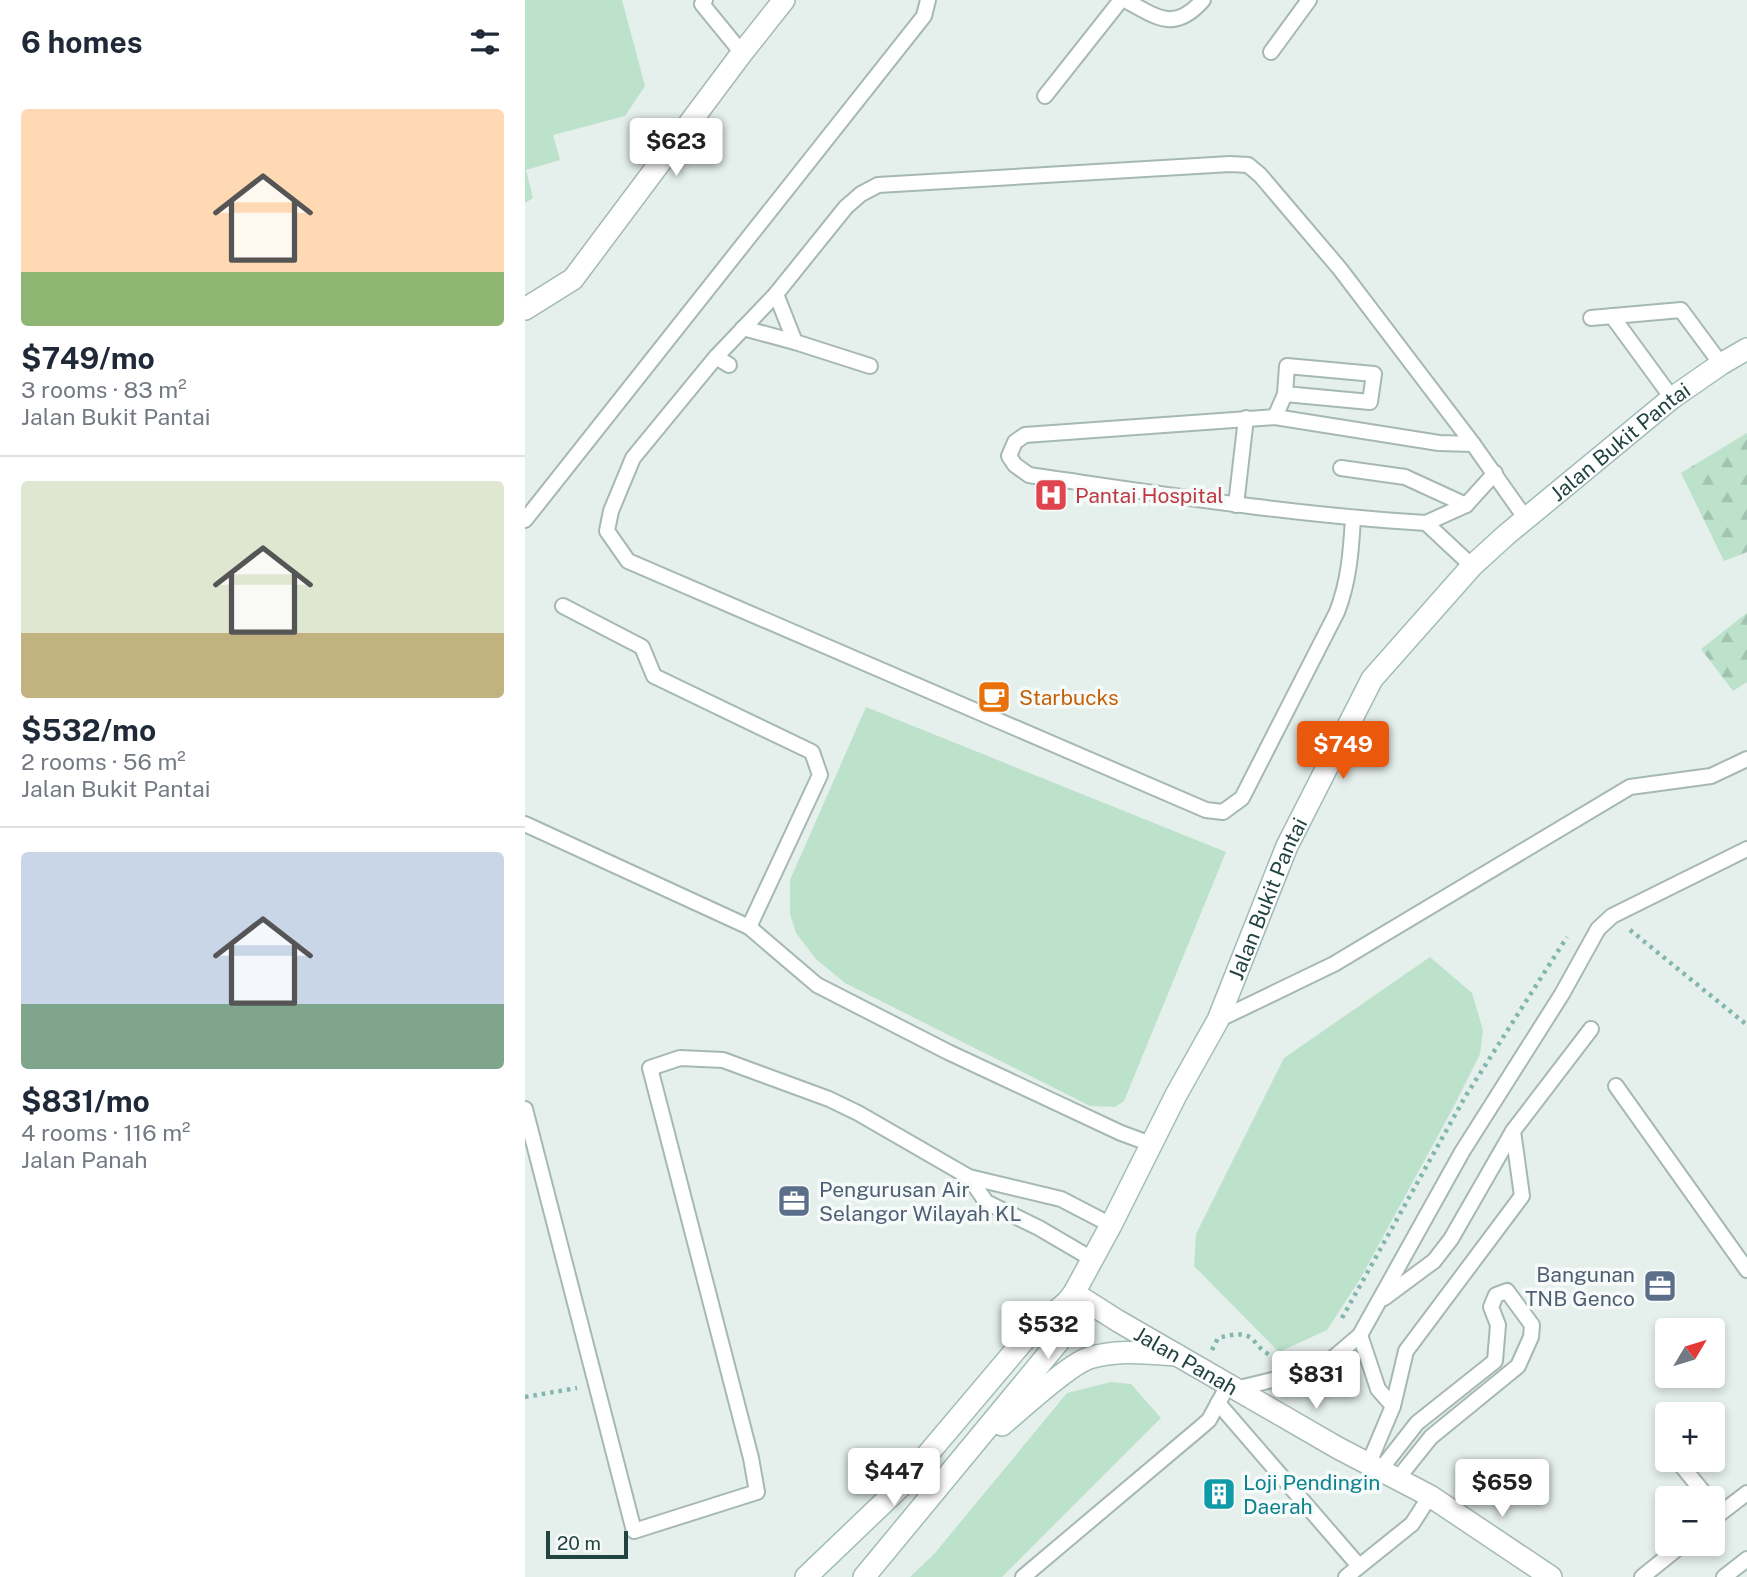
<!DOCTYPE html>
<html lang="en">
<head>
<meta charset="utf-8">
<style>
  :root { --surface:#fff; --page:#f6f6f7; --text:#1f2937; --muted:#747a83; --line:#e0e1e3; --accent:#ea580c }
  body { margin:0; font-family:"Public Sans",sans-serif; background:var(--page); color:var(--text); height:100vh; display:flex; flex-direction:column; font-size:26px; white-space:nowrap }
  * { box-sizing:border-box; margin:0 }
  p { font-size:23px; color:var(--muted) }
  .icon { flex:none; width:38px; height:38px; fill:none; stroke:currentColor; stroke-width:2; stroke-linecap:round; stroke-linejoin:round }
  .map { position:relative; flex:1; overflow:hidden }
  .sheet { display:flex; flex-direction:column; background:var(--surface); width:525px }
  .sheet>* { flex:none }
  .needle { width:46px; rotate:52deg }
  .fabs { position:absolute; left:1130px; top:1318px; display:grid; gap:14px }
  .fabs a { display:grid; place-items:center; width:70px; height:70px; border-radius:7px; background:var(--surface); box-shadow:0 4px 10px #0003; font-size:35px }
  .scale { position:absolute; left:21px; bottom:18px; width:82px; box-sizing:border-box; padding-left:7px; border:4px solid #214440; border-top:0; font-size:19px; line-height:24px; white-space:nowrap; color:#214440; -webkit-text-stroke:5px #f6fbf9; paint-order:stroke }
  .price { position:absolute; translate:-50% -60px; padding:0 16px; border-radius:7px; background:#fff; color:#222; font-size:23px; line-height:46px; filter:drop-shadow(0 2px 4px #0008) }
  .price::after { content:''; position:absolute; left:50%; top:42px; width:21px; height:16px; margin-left:-10px; background:inherit; clip-path:polygon(0 0,100% 0,50% 100%) }
  .price.selected { background:var(--accent); color:#fff }
  ul { padding:0; list-style:none }
  li { display:grid; align-content:center; gap:14px; height:371px; padding:0 21px }
  li+li { border-top:2px solid var(--line) }
  li span { display:grid; place-items:center; height:217px; border-radius:7px; color:#555 }
  li>.icon { margin-inline-start:auto }
  span .icon { width:126px; height:126px; fill:#fffc; stroke-width:1 }
  li b { font-size:30px }
  h2 { display:flex; justify-content:space-between; align-items:center; height:84px; padding:0 21px; font-size:30px }
  main { display:flex; flex:1; min-height:0 }
  .map>svg:first-child { display:block }
</style>
</head>
<body>
<main>
<section class="sheet">
<h2>6 homes<svg class="icon" aria-label="filters" viewBox="0 0 24 24"><path d="M4 7h16M4 17h16"/><circle cx="9" cy="7" r="2"/><circle cx="15" cy="17" r="2"/></svg></h2>
<ul>
<li><span style="background:linear-gradient(#ffd9b3 75%,#8fb573 0)"><svg class="icon" aria-label="home" viewBox="0 0 24 24"><path d="M3 11l9-7 9 7M6 9v11h12V9"/></svg></span><div><b>$749/mo</b><p>3 rooms · 83 m²</p><p>Jalan Bukit Pantai</p></div></li>
<li><span style="background:linear-gradient(#dfe7d0 70%,#c2b280 0)"><svg class="icon" aria-label="home" viewBox="0 0 24 24"><path d="M3 11l9-7 9 7M6 9v11h12V9"/></svg></span><div><b>$532/mo</b><p>2 rooms · 56 m²</p><p>Jalan Bukit Pantai</p></div></li>
<li><span style="background:linear-gradient(#c9d6e8 70%,#7fa58c 0)"><svg class="icon" aria-label="home" viewBox="0 0 24 24"><path d="M3 11l9-7 9 7M6 9v11h12V9"/></svg></span><div><b>$831/mo</b><p>4 rooms · 116 m²</p><p>Jalan Panah</p></div></li>
</ul>
</section>
<div class="map">
<svg width="1222" height="1577" viewBox="0 0 1222 1577">
  <defs>
    <pattern id="forest-firs" width="22" height="20" patternUnits="userSpaceOnUse" patternTransform="scale(1.75)"><rect width="22" height="20" fill="#bce2cc"/><path d="M5 1l3.5 6h-7zM16 11l3.5 6h-7z" fill="#a1c3b0"/></pattern>
  </defs>
  <rect width="100%" height="100%" fill="#e5efec"/>
  <g fill="#bce2cc">
    <polygon points="0,0 97,0 120,86 100,116 28,135 35,160 1,170 8,198 0,203"/>
    <polygon points="341,707 701,852 599,1101 590,1107 565,1106 320,983 291,959 271,933 265,914 265,880"/>
    <polygon points="905,957 947,993 958,1030 955,1054 928,1108 835,1279 802,1330 754,1352 669,1266 671,1234 759,1058"/>
    <polygon points="586,1382 606,1384 636,1418 477,1577 385,1577 410,1553 542,1393"/>
  </g>
  <g fill="url(#forest-firs)">
    <polygon points="1222,433 1222,552 1199,561 1156,473"/>
    <polygon points="1222,613 1222,682 1208,691 1176,649"/>
  </g>
  <g fill="none" stroke-linecap="round" stroke-linejoin="round">
    <defs>
      <g id="lane">
        <polyline points="180,0 177,4 217,53"/>
        <path d="M600,0C632,17 649,33 678,0"/>
        <polyline points="746,52 784,0"/>
        <polyline points="520,96 596,0"/>
        <polyline points="251,294 270,342 345,366"/>
        <polyline points="1087,316 1147,398"/>
        <polyline points="1066,318 1156,310 1196,364"/>
        <polyline points="218,328 270,342"/>
        <polyline points="191,357 204,365"/>
        <polyline points="750,417 760,394 762,366 849,374 845,402 760,394"/>
        <polyline points="816,468 880,477 941,505"/>
        <polyline points="711,505 721,418"/>
        <path d="M828,519C826,551 824,581 812,612L717,798L698,812L681,810L103,561L82,531L86,511L108,458L191,357L251,294L321,207L336,194L353,185L705,164L723,165L735,175L815,269L948,444"/>
        <polyline points="0,520 399,16 403,0"/>
        <polyline points="901,523 941,505 970,473"/>
        <path d="M947,566L901,523C768,515 636,494 504,475L490,465L484,456L490,442L500,435L750,417L914,443L948,444L1001,519"/>
        <polyline points="38,606 117,647 129,676 287,752 295,775 224,927"/>
        <polyline points="0,824 224,927 292,985 423,1052 596,1133 626,1144"/>
        <polyline points="693,1020 809,964 1105,787 1186,776 1222,759"/>
        <polyline points="1091,1086 1222,1270"/>
        <polyline points="0,1109 109,1531 232,1492 226,1458 125,1068 155,1058 198,1060 304,1099 333,1113 444,1177 536,1199 586,1225"/>
        <polyline points="444,1177 461,1202 514,1228 567,1259"/>
        <polyline points="859,1298 909,1261 926,1239 988,1131"/>
        <polyline points="835,1335 853,1389 868,1406"/>
        <polyline points="710,1389 764,1376 801,1364 835,1335 937,1152 1037,994 1073,929 1087,916 1222,849"/>
        <polyline points="693,1403 834,1566"/>
        <polyline points="1152,1460 1183,1498"/>
        <polyline points="844,1463 868,1406 881,1351 997,1196 988,1131 1066,1029"/>
        <polyline points="856,1469 892,1423 970,1361 973,1325 966,1307 971,1295 982,1291 1007,1325 1006,1337 993,1366 906,1437 874,1477"/>
        <polyline points="1188,1519 1222,1493"/>
        <polyline points="498,1577 676,1427 684,1420 703,1385"/>
        <polyline points="821,1577 887,1524 905,1496"/>
        <polyline points="1117,1577 1158,1544"/>
        <polyline points="1199,1577 1222,1559"/>
      </g>
      <g id="street">
        <polyline points="0,309 48,279 217,53 259,0"/>
        <path id="s1" d="M549,1293L593,1321L813,1448L905,1496L1026,1577"/>
      </g>
      <g id="secondary">
        <path d="M477,1425C496,1409 543,1365 564,1358C592,1349 623,1353 652,1355"/>
        <path id="s2" d="M281,1577L375,1487L506,1332L542,1302L549,1293L586,1225L651,1095L693,1020L762,846L847,679L947,566L981,535L1147,398L1196,364L1222,349"/>
        <polyline points="339,1577 534,1341 542,1302"/>
      </g>
    </defs>
    <use href="#lane" stroke="#a6b8b5" stroke-width="18"/>
    <use href="#street" stroke="#a6b8b5" stroke-width="24"/>
    <use href="#secondary" stroke="#a2bcb8" stroke-width="24"/>
    <g stroke="#82b6ae" stroke-width="4.5" stroke-dasharray="3.5 5" stroke-linecap="butt">
      <polyline points="1105,930 1222,1025"/>
      <polyline points="817,1318 940,1097 1042,937"/>
      <path d="M687,1350L693,1338C737,1326 721,1347 752,1358"/>
      <polyline points="0,1397 52,1388"/>
    </g>
    <use href="#lane" stroke="#fff" stroke-width="14"/>
    <use href="#street" stroke="#fff" stroke-width="21"/>
    <use href="#secondary" stroke="#fff" stroke-width="21"/>
  </g>
  <defs>
    <symbol id="hospital-square" viewBox="-11 -11 22 22"><rect x="-9" y="-9" width="18" height="18" rx="4" fill="#e0444e" stroke="#f6fbf9"/><path d="M-5-5h3v3.5h4V-5h3V5h-3V1.5h-4V5h-3Z" fill="#fff"/></symbol>
    <symbol id="cafe-square" viewBox="-11 -11 22 22"><rect x="-9" y="-9" width="18" height="18" rx="4" fill="#e8710a" stroke="#f6fbf9"/><path d="M-5.5-4.5H6V0H3Q3 3.5 0 3.5H-2.5Q-5.5 3.5-5.5 0ZM3-3.2v2h1.7v-2ZM-6 4.5H4V6H-6Z" fill="#fff"/></symbol>
    <symbol id="office-square" viewBox="-11 -11 22 22"><rect x="-9" y="-9" width="18" height="18" rx="4" fill="#5c6f8a" stroke="#f6fbf9"/><path d="M-6-3h4V-5.5h4V-3h4V5H-6ZM-1-4.5V-3h2v-1.5ZM-6 0V1H6V0Z" fill="#fff"/></symbol>
    <symbol id="building-square" viewBox="-11 -11 22 22"><rect x="-9" y="-9" width="18" height="18" rx="4" fill="#0f9aa8" stroke="#f6fbf9"/><path d="M-4-6H4V6H1V3H-1V6H-4ZM-2.5-4.3h1.7v1.8h-1.7ZM.8-4.3h1.7v1.8H.8ZM-2.5-1h1.7V.8h-1.7ZM.8-1h1.7V.8H.8Z" fill="#fff"/></symbol>
  </defs>
  <g fill-rule="evenodd">
    <use href="#hospital-square" x="507" y="476" width="38" height="38"/>
    <use href="#cafe-square" x="450" y="678" width="38" height="38"/>
    <use href="#office-square" x="250" y="1182" width="38" height="38"/>
    <use href="#office-square" x="1116" y="1267" width="38" height="38"/>
    <use href="#building-square" x="675" y="1475" width="38" height="38"/>
  </g>
  <g text-anchor="middle" dominant-baseline="central" stroke-width="7" stroke-linejoin="round" paint-order="stroke">
    <g font-size="21" fill="#214440" stroke="#f6fbf9">
      <text stroke="none"><textPath href="#s2" startOffset="1419">Jalan Bukit Pantai</textPath></text>
      <text stroke="none"><textPath href="#s2" startOffset="831">Jalan Bukit Pantai</textPath></text>
      <text stroke="none"><textPath href="#s1" startOffset="131">Jalan Panah</textPath></text>
    </g>
    <g font-size="21" fill="#be3a42" stroke="#f6fbf9" text-anchor="start">
      <text x="550" y="495">Pantai Hospital</text>
    </g>
    <g font-size="21" fill="#c56008" stroke="#f6fbf9" text-anchor="start">
      <text x="494" y="697">Starbucks</text>
    </g>
    <g font-size="21" fill="#4e5e75" stroke="#f6fbf9" text-anchor="start">
      <text x="294" y="1189">Pengurusan Air<tspan x="294" dy="24">Selangor Wilayah KL</tspan></text>
      <text x="1110" y="1274" text-anchor="end">Bangunan<tspan x="1110" dy="24">TNB Genco</tspan></text>
    </g>
    <g font-size="21" fill="#0d838f" stroke="#f6fbf9" text-anchor="start">
      <text x="718" y="1482">Loji Pendingin<tspan x="718" dy="24">Daerah</tspan></text>
    </g>
  </g>
</svg>
<div class="fabs">
<a><svg class="needle" viewBox="-14 -14 28 28"><path d="M0-13l5 13h-10z" fill="#e53935"/><path d="M0 13l5-13h-10z" fill="#747a83"/></svg></a>
<a>+</a>
<a>−</a>
</div>
<div class="scale">20 m</div>
<b class="price" style="left:151px;top:178px">$623</b>
<b class="price selected" style="left:818px;top:781px">$749</b>
<b class="price" style="left:523px;top:1361px">$532</b>
<b class="price" style="left:791px;top:1411px">$831</b>
<b class="price" style="left:369px;top:1508px">$447</b>
<b class="price" style="left:977px;top:1519px">$659</b>
</div>
</main>
</body>
</html>
